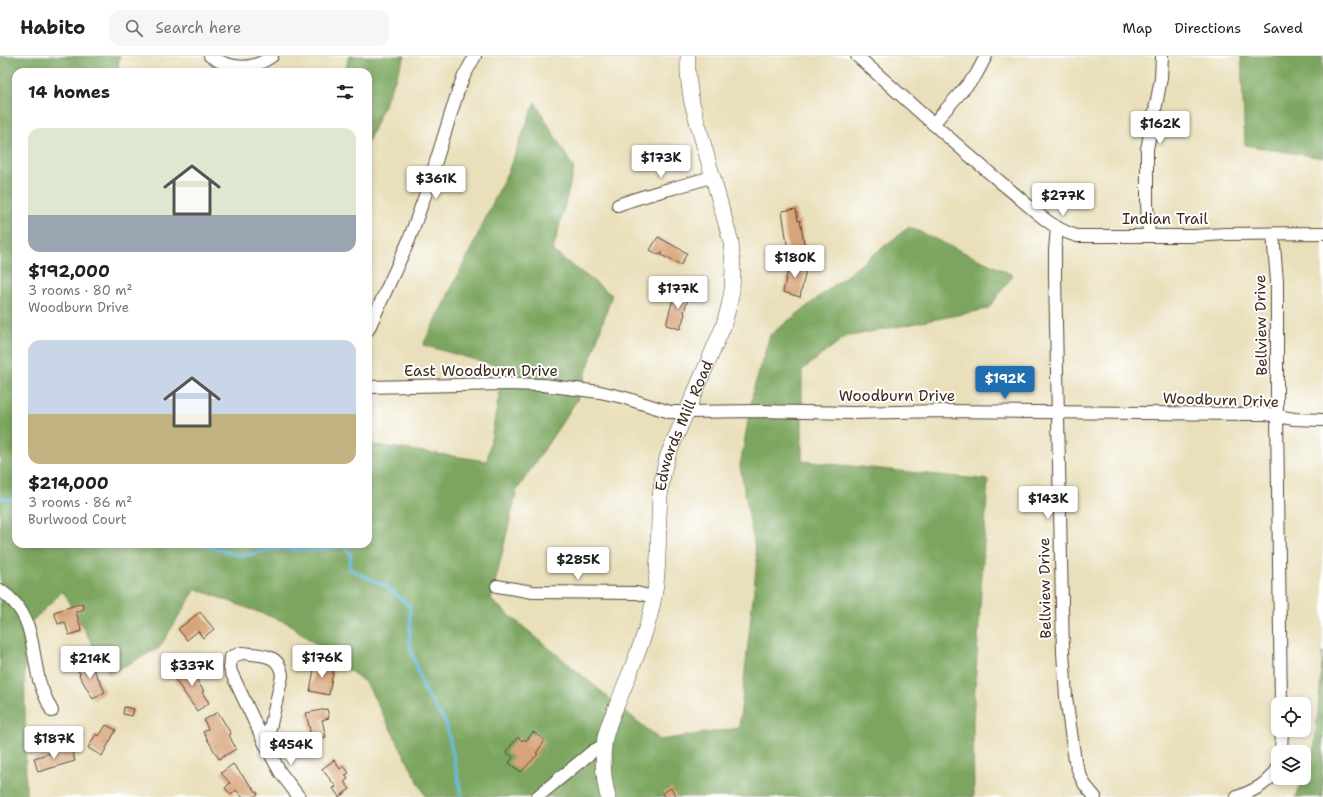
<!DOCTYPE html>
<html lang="en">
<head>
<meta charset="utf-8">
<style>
  :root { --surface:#fff; --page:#f6f6f6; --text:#202124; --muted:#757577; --line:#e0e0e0; --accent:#1f6fb2 }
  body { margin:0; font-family:"Shantell Sans",sans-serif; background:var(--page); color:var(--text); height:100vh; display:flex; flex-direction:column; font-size:15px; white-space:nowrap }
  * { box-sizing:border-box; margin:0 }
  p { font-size:13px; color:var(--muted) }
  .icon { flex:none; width:22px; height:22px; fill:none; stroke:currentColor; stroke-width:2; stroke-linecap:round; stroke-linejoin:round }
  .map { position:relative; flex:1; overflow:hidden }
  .sheet { position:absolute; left:12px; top:12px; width:360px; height:480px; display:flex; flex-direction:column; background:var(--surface); border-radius:12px; box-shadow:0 2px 6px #0003 }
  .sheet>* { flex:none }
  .fabs { position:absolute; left:1271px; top:641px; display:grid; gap:8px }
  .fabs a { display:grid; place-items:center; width:40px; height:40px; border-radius:8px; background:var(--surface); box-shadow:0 2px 6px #0003; font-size:20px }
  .price { position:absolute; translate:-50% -34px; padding:0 9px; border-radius:4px; background:#fff; color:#222; font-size:13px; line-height:26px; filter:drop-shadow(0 1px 2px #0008) }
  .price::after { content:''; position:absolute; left:50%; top:24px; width:12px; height:9px; margin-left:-6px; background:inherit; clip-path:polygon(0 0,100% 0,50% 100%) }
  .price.selected { background:var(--accent); color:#fff }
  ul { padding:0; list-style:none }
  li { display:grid; align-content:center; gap:8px; height:212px; padding:0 16px }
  li span { display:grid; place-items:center; height:124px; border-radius:12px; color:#555 }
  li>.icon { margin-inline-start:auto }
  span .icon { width:72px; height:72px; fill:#fffc; stroke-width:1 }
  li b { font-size:17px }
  h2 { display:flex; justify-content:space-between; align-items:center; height:48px; padding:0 16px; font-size:17px }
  header { display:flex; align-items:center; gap:24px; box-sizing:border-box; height:56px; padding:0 20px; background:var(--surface); border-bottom:1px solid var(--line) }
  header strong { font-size:19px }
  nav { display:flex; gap:22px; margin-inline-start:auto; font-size:14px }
  .search { width:280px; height:36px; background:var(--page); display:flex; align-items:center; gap:10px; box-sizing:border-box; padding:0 14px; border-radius:12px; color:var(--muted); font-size:15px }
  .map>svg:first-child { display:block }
</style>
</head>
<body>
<header>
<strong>Habito</strong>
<div class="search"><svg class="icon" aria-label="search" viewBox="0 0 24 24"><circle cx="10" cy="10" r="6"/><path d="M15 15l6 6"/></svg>Search here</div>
<nav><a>Map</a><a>Directions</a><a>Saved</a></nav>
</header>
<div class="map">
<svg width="1323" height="741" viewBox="0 0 1323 741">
  <rect width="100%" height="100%" fill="#fff"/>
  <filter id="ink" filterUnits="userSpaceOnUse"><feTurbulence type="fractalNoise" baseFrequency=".025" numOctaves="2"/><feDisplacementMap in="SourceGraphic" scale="8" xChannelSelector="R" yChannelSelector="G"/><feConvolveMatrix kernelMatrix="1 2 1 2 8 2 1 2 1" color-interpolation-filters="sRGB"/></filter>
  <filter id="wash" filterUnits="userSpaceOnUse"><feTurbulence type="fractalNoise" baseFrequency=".012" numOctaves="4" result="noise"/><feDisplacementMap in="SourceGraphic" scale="16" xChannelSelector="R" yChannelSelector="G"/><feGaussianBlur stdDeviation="0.9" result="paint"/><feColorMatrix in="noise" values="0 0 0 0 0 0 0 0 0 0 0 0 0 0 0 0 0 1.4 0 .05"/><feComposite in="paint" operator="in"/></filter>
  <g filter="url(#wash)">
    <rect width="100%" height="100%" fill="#e9dfba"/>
    <g fill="#7ca65f" stroke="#5c683e">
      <polygon points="0,0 120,0 117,16 16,16 16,488 368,488 368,388 487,405 504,312 423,289 468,199 509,113 535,46 574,113 553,195 612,239 577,344 517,434 491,544 660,684 739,672 757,504 740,410 754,332 770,279 909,171 1013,219 988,253 845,281 802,314 802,405 988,424 973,663 974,741 426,741 367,628 288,567 196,533 159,592 109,618 63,535 24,573 26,741 0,741"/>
      <polygon points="349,0 405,0 368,86 368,16 345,16"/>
      <polygon points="1241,0 1323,0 1323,102 1245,89"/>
      <polygon points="1323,596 1323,741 1295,741 1314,697"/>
    </g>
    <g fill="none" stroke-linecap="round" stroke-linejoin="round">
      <g stroke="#66bbe3" stroke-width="3">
        <polyline points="0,442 16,445"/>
        <polyline points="172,488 175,488"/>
        <polyline points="199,488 240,500 277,493 314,494 345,490 351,499 349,513 387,531 410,550 410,590 424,634 446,667 462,741"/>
      </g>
    </g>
    <g id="blocks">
      <g fill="#d8a47a">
        <polygon points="796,153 798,165 800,164 805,192 788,194 782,155"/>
        <polygon points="658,181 687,197 681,209 661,199 663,197 661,196 659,199 650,194"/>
        <polygon points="790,206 807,209 800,241 783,236"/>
        <polygon points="675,235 689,239 684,256 685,258 680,273 666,269"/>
        <polygon points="82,547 84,553 76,556 82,575 69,579 65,566 58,568 54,556"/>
        <polygon points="200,556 214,573 203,582 198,575 187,584 178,573"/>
        <polygon points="86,604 91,613 93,612 105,636 93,643 79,619 80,618 76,610"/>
        <polygon points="315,608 334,611 329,639 310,635"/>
        <polygon points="193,609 201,621 197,625 204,635 202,636 209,647 197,655 174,622"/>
        <polygon points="124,651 134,653 132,660 123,658"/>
        <polygon points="327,653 329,662 322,664 326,681 312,684 306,657"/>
        <polygon points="218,656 231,678 229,679 236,693 219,703 203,676 208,673 204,664"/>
        <polygon points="106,669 116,674 102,700 88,692 96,678 99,680"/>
        <polygon points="533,676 545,685 536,697 538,698 521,716 509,707 513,701 506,696 518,681 522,685 524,683 526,685"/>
        <polygon points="71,691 75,705 38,716 34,702"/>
        <polygon points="334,704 340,713 344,710 349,717 345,719 348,723 344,726 350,733 339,741 333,732 336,731 322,713"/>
        <polygon points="233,708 258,738 254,741 242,741 236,734 231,739 225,732 230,727 221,717"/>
        <polygon points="671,732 677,741 665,741 663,737"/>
      </g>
    </g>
  </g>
  <g filter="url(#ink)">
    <use href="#blocks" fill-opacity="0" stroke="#554535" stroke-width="1"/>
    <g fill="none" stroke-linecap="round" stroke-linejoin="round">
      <defs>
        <g id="minor">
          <path d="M210,0C230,13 252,15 272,0"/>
          <path d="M857,0C908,45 958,91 1010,134C1031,151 1051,173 1077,180H1194L1225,178L1323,177"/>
          <polyline points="933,68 976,19 986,0"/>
          <path d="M618,149C649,137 682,131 713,120"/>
          <polyline points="1057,172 1055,194 1055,220 1063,596 1066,641 1075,705 1080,719 1085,729 1095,741"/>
          <polyline points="1273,178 1277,225 1277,361 1281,648"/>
          <polyline points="1149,180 1147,148 1147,93 1157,44 1161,22 1162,0"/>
          <polyline points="368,274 409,184 427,134 458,35 464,20 475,0"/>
          <polyline points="368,331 504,328 543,329 600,336 622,341 670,356 686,356 757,355 853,357 942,355 1251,358 1266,358 1294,363 1323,364"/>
          <polyline points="497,530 533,536 636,537 654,541"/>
          <path d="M0,534C35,558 30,587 39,624C42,635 47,645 52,655"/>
          <path d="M242,597C260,599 280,597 282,620L266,690L231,616L230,612L231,601Z"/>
          <polyline points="266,690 280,716 299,741"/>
          <polyline points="1281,696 1282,674"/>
          <polyline points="537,741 593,695 604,689"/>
          <path d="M1237,741C1255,734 1269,728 1278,710"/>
        </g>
        <g id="tertiary">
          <path id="s1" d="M608,741C604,725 602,707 604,690C605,674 613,658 619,644C632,610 648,576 654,541C663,494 653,445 668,399L723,271L729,250L732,234L733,211L731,186L692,47C689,31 687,16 688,0"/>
        </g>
      </defs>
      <use href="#minor" stroke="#554535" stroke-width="14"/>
      <use href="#tertiary" stroke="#554535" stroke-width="16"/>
      <use href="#minor" stroke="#fff" stroke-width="12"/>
      <use href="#tertiary" stroke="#fff" stroke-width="15"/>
    </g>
  </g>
  <g text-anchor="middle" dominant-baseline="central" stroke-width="4" stroke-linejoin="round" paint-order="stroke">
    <g font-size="15" fill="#3b2a1e" stroke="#fff">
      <text x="1165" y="163">Indian Trail</text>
      <text transform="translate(1261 269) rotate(-91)">Bellview Drive</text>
      <text x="481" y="315">East Woodburn Drive</text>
      <text x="897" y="340">Woodburn Drive</text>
      <text transform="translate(1221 344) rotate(2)">Woodburn Drive</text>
      <text stroke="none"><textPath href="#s1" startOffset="385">Edwards Mill Road</textPath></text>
      <text transform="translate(1045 532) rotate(-91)">Bellview Drive</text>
    </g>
  </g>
</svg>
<div class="fabs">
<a><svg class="icon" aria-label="locate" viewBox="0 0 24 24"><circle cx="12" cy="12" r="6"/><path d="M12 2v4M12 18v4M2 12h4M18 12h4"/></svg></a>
<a><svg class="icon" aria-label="layers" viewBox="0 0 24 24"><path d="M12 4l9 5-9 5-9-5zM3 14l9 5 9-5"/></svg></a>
</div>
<b class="price" style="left:1160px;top:89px">$162K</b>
<b class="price" style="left:661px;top:123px">$173K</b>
<b class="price" style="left:436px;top:144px">$361K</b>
<b class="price" style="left:1063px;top:161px">$277K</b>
<b class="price" style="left:795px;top:223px">$180K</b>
<b class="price" style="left:678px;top:254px">$177K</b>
<b class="price selected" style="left:1005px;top:344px">$192K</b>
<b class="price" style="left:1048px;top:464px">$143K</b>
<b class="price" style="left:578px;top:525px">$285K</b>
<b class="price" style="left:322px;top:623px">$176K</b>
<b class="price" style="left:90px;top:624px">$214K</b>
<b class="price" style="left:192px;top:631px">$337K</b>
<b class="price" style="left:54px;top:704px">$187K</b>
<b class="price" style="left:291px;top:710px">$454K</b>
<section class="sheet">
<h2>14 homes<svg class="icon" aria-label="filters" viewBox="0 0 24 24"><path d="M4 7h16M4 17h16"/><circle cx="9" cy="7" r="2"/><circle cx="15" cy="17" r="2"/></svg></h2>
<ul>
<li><span style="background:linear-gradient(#dfe7d0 70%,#9aa5b1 0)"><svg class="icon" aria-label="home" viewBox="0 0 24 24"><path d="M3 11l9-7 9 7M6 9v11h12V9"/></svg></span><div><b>$192,000</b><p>3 rooms · 80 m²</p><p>Woodburn Drive</p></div></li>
<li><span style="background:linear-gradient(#c9d6e8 60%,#c2b280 0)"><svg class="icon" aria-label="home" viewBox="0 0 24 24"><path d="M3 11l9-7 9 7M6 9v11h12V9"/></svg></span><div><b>$214,000</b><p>3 rooms · 86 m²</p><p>Burlwood Court</p></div></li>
</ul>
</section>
</div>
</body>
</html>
